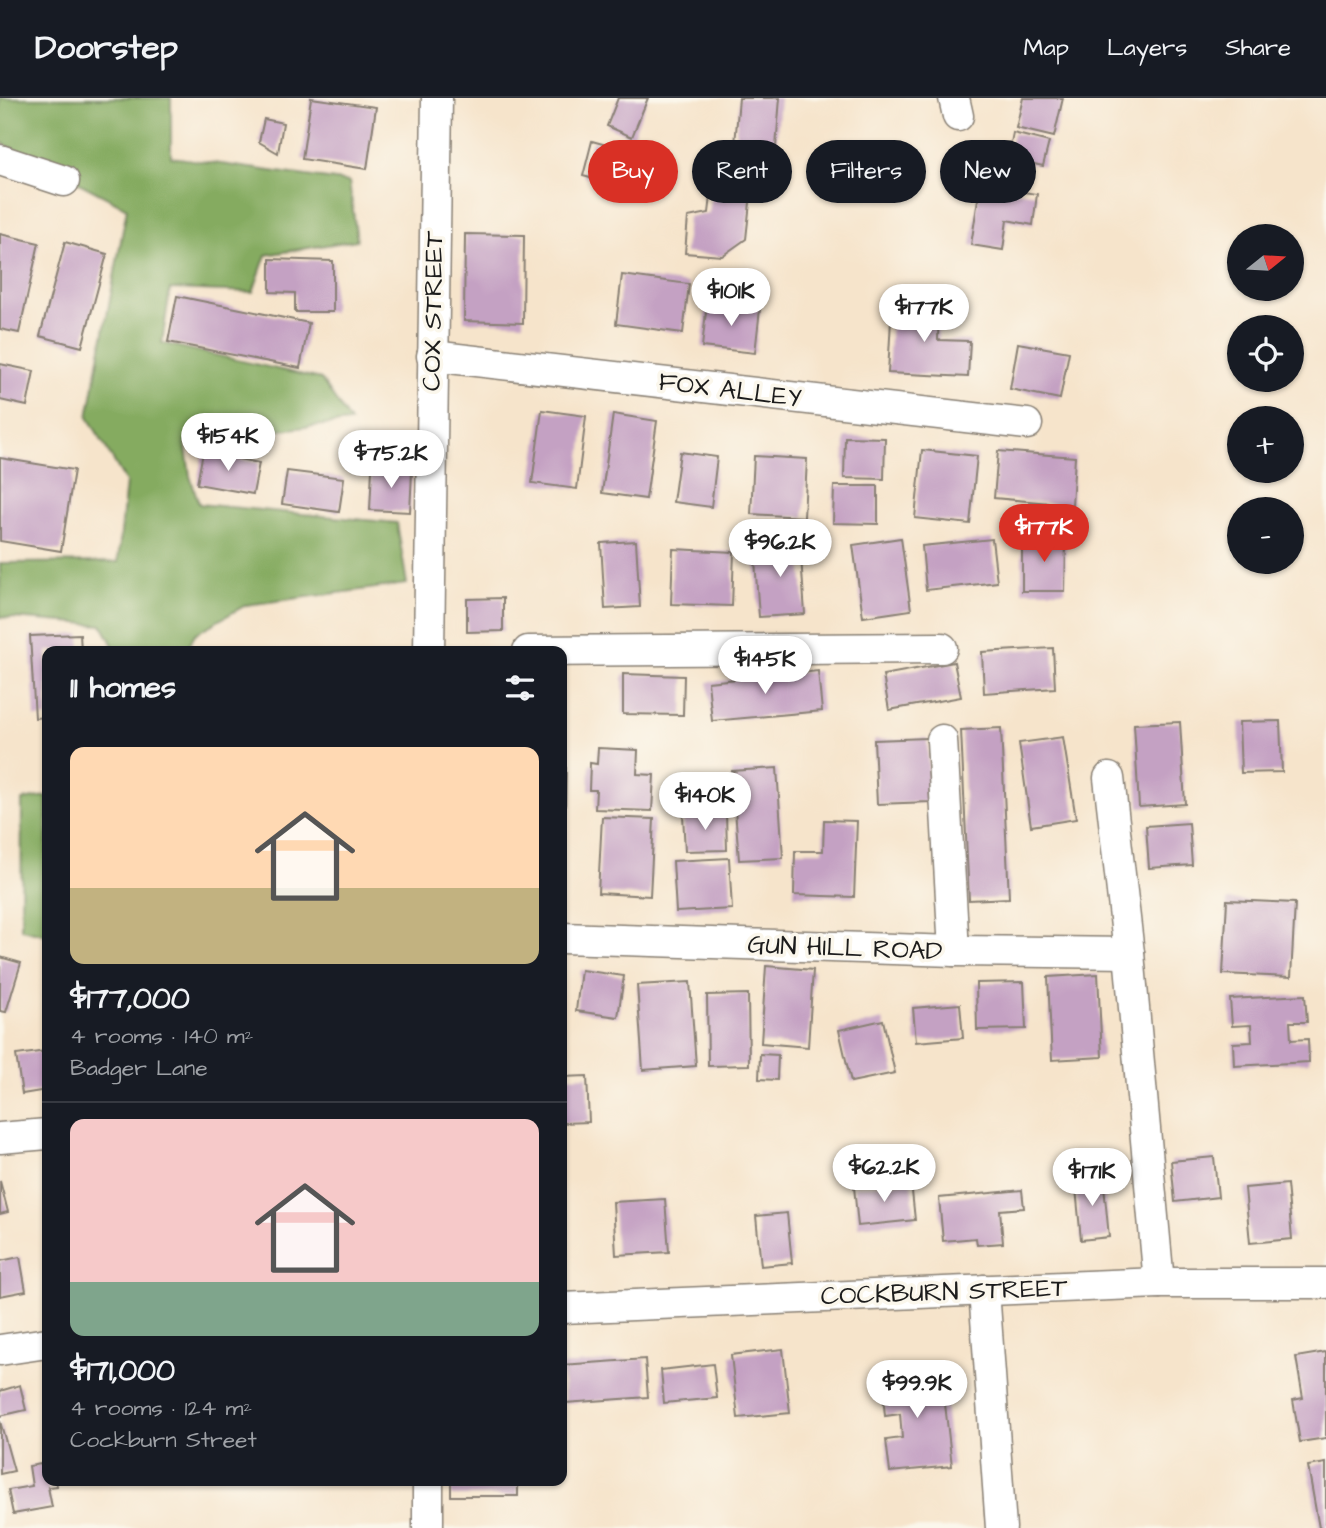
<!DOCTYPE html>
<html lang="en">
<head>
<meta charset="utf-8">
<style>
  :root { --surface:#171b24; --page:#20242c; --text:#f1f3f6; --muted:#9ea1a6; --line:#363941; --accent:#d93025 }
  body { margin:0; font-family:"Architects Daughter",sans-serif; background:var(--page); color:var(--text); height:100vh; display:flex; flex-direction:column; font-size:26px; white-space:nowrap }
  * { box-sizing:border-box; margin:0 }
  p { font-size:23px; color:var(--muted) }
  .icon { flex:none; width:38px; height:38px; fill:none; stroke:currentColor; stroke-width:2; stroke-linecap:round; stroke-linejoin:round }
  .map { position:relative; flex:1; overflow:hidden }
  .side { position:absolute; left:42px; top:548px; width:525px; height:840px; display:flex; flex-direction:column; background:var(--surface); border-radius:14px; box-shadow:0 2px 5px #0004 }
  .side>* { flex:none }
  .guide { position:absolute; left:588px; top:42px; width:632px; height:63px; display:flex; gap:14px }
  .needle { width:46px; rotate:72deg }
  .tools { position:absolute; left:1227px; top:126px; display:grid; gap:14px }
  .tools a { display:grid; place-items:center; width:77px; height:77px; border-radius:50%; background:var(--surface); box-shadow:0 2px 5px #0004; font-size:35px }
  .price { position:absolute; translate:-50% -60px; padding:0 16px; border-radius:24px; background:#fff; color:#222; font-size:23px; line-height:46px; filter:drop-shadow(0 2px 4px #0008) }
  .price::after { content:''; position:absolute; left:50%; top:42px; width:21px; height:16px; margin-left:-10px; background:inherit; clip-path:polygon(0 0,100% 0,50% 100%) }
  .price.on { background:var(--accent); color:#fff }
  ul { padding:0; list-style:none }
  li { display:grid; align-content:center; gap:14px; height:371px; padding:0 28px }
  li+li { border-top:2px solid var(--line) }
  li span { display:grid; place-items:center; height:217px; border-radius:14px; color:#555 }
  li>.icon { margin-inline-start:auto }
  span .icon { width:126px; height:126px; fill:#fffc; stroke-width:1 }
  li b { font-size:30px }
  h2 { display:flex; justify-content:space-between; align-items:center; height:84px; padding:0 28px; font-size:30px }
  .tag { padding:0 24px; border-radius:32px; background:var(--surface); box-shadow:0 2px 5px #0004; font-size:24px; line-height:63px }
  .tag.on { background:var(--accent); color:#fff }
  header { display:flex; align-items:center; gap:42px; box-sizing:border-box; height:98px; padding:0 35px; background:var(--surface); border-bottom:2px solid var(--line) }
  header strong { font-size:33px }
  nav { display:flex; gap:38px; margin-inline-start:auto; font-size:24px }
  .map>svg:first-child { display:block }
</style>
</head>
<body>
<header>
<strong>Doorstep</strong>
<nav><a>Map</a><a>Layers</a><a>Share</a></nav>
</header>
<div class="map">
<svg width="1326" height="1430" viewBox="0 0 1326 1430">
  <rect width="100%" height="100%" fill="#fbf7ec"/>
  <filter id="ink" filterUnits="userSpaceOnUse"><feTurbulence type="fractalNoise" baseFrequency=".0143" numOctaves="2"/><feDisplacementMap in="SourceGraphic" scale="14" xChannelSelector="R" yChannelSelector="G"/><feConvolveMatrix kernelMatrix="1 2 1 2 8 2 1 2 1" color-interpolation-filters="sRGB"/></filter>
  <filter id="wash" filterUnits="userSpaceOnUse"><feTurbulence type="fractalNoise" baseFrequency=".00686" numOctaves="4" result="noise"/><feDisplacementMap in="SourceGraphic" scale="28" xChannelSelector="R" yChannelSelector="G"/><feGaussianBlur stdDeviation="1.57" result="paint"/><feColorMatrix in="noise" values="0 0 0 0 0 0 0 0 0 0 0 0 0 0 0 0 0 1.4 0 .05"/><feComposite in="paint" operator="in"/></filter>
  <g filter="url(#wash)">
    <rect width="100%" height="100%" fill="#f6e4cb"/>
    <g fill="#85ab61" stroke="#50643e" stroke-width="2">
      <polygon points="0,0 171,0 171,59 349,84 357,142 266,157 253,194 170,191 162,245 321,281 350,324 185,343 190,378 199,406 397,425 407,486 246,507 195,536 186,553 116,553 102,527 0,519 0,465 118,464 126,384 88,319 127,110 0,44"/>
      <polygon points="47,698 47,837 21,831 22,702"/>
    </g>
    <g id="blocks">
      <g fill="#c4a1c3">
        <polygon points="311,0 376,9 367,71 302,61"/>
        <polygon points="618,0 648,0 632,39 607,28"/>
        <polygon points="739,0 780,0 776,49 735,46"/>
        <polygon points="1023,0 1063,0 1054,39 1016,30"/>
        <polygon points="264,21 283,25 278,55 259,44"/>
        <polygon points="1013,35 1049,44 1043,68 1008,60"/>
        <polygon points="592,43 628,53 619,88 583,78"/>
        <polygon points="982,75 1011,80 1009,92 1037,96 1033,127 1007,122 1003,152 971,147"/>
        <polygon points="712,90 751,95 746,141 722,158 685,155 688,119 709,115"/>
        <polygon points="0,136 39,145 19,235 0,231"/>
        <polygon points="465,136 524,137 523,225 464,223"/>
        <polygon points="65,144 107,156 82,249 40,238"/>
        <polygon points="270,161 333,163 333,214 295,214 295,195 270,194"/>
        <polygon points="622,177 689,186 683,235 616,226"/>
        <polygon points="177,198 309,225 300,270 168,244"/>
        <polygon points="892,204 939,206 938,242 970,243 968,279 888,275"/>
        <polygon points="707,205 760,211 755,255 702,249"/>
        <polygon points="1018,245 1069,254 1060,301 1010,291"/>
        <polygon points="0,266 34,273 27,308 0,302"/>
        <polygon points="542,312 586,318 577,391 532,385"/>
        <polygon points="613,316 657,323 646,401 602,395"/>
        <polygon points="845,339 885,340 884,381 844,380"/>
        <polygon points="922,352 977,358 970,426 915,420"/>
        <polygon points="998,353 1075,359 1072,407 994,400"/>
        <polygon points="203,354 259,365 253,396 197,386"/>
        <polygon points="680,354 717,359 711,409 673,404"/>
        <polygon points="754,358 807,361 804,419 751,416"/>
        <polygon points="0,360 74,372 61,453 0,443"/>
        <polygon points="372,371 412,373 410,414 370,412"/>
        <polygon points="287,373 344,380 339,414 282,406"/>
        <polygon points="834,388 878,388 878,426 833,425"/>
        <polygon points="901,440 911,512 863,519 853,447"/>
        <polygon points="1022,440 1066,440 1065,493 1022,493"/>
        <polygon points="992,441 997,484 926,492 922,448"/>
        <polygon points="636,443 640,509 605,511 601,445"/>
        <polygon points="800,444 805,516 759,519 754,447"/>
        <polygon points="673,451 734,454 732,508 671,506"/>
        <polygon points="503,500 503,533 467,534 467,501"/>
        <polygon points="80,536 81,553 47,553 47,619 35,620 30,538"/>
        <polygon points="1053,550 1055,590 984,595 982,554"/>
        <polygon points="954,564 961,599 889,612 883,577"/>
        <polygon points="818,573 822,613 712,623 708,584"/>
        <polygon points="623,576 684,578 683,617 623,616"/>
        <polygon points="1280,623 1282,674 1241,675 1239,624"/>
        <polygon points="1180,624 1185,706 1139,709 1134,626"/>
        <polygon points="1001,630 1009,800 969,802 961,632"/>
        <polygon points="1063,639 1076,721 1031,728 1019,645"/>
        <polygon points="927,640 930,704 877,706 874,642"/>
        <polygon points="598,650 638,652 637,676 654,677 652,713 595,711 596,692 589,692 590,665 597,666"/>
        <polygon points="562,670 566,670 565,720 562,720"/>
        <polygon points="777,670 783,760 739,762 732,673"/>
        <polygon points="726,715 727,752 685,753 683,717"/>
        <polygon points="602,719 654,721 650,798 598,795"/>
        <polygon points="824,722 857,723 854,799 794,797 795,753 823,753"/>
        <polygon points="1189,725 1192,767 1149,770 1146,728"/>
        <polygon points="729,760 732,811 676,814 673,763"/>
        <polygon points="1227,802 1295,805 1291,879 1223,876"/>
        <polygon points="0,859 21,865 6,914 0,913"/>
        <polygon points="766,868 813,872 808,949 761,945"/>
        <polygon points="581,872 624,878 618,919 576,913"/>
        <polygon points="1098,876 1102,959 1052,962 1048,879"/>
        <polygon points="690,884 696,968 643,972 637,887"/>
        <polygon points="1024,884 1026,931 977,932 976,885"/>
        <polygon points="748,896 749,967 708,968 707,897"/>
        <polygon points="1305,897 1307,924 1290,924 1291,942 1308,941 1309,964 1234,968 1233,945 1252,944 1251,927 1232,928 1230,901"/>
        <polygon points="960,906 963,940 916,944 913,910"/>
        <polygon points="883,922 895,975 851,984 839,932"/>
        <polygon points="47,953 47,992 22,996 16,957"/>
        <polygon points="760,956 778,957 777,982 759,981"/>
        <polygon points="587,978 589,1024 562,1025 562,979"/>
        <polygon points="1214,1059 1218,1099 1175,1104 1171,1063"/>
        <polygon points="1103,1078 1109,1139 1081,1142 1075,1080"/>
        <polygon points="0,1083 8,1114 0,1116"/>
        <polygon points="911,1084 915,1122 858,1128 854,1089"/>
        <polygon points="1287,1086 1292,1141 1250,1145 1245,1090"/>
        <polygon points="1022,1092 1024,1110 1000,1112 1003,1145 977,1147 976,1140 943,1143 939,1100"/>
        <polygon points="665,1101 669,1154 616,1157 613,1104"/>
        <polygon points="787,1115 792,1165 761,1168 756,1118"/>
        <polygon points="20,1159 26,1193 0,1198 0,1163"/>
        <polygon points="783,1251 790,1315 738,1320 731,1257"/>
        <polygon points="1326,1254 1326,1340 1300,1344 1293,1302 1303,1300 1296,1259"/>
        <polygon points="645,1261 648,1299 565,1305 562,1267"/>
        <polygon points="713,1266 717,1300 664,1305 661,1272"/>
        <polygon points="936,1269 939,1297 944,1297 952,1368 890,1374 886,1342 902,1340 900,1316 885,1318 881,1275"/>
        <polygon points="20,1287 26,1312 0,1318 0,1293"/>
        <polygon points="0,1323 14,1373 0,1376"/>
        <polygon points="47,1365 47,1382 56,1382 57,1388 48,1389 52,1409 13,1416 8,1392 32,1388 29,1368"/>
        <polygon points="1326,1365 1326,1430 1319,1430 1308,1368"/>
        <rect x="451" y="1382" width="67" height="16"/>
      </g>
    </g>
  </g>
  <g filter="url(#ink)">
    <use href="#blocks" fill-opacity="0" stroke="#898074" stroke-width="2"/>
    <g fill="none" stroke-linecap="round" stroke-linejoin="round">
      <defs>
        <g id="minor">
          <polyline points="954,0 958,18"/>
          <polyline points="0,62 64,83"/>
          <polyline points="432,258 1027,326"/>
          <polyline points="429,553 437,0"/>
          <polyline points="528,553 942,550"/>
          <polyline points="942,642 954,853"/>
          <polyline points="1109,680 1129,855 1159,1185"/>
          <polyline points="562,840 954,853 1129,855"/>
          <polyline points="0,1040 47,1036"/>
          <polyline points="984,1192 1001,1430"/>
          <polyline points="562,1210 1159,1185 1326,1185"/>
          <polyline points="0,1252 47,1245"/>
          <polyline points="428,1430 428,1382"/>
        </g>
      </defs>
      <use href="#minor" stroke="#898074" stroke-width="33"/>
      <use href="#minor" stroke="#fff" stroke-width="30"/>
    </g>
  </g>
  <g text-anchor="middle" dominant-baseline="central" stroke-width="7" stroke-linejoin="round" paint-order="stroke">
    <g font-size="26" fill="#1c1c1c" stroke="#fbf7ec">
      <text transform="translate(433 213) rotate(-89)">COX STREET</text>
      <text transform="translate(730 292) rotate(7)">FOX ALLEY</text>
      <text transform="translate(845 850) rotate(2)">GUN HILL ROAD</text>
      <text transform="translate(944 1194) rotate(-2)">COCKBURN STREET</text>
    </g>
  </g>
</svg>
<div class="tools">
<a><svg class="needle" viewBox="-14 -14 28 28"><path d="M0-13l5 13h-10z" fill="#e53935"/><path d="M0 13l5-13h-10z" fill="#9ea1a6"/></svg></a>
<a><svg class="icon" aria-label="locate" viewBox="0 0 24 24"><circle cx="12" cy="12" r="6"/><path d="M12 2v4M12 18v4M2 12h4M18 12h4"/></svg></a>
<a>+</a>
<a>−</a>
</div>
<b class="price" style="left:731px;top:230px">$101K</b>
<b class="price" style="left:924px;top:246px">$177K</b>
<b class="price" style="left:228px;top:375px">$154K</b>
<b class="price" style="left:391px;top:392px">$75.2K</b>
<b class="price on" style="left:1044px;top:466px">$177K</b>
<b class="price" style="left:780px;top:481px">$96.2K</b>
<b class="price" style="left:765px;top:598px">$145K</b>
<b class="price" style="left:705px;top:734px">$140K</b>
<b class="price" style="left:884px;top:1106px">$62.2K</b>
<b class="price" style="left:1092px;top:1110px">$171K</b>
<b class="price" style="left:917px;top:1322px">$99.9K</b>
<div class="guide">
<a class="tag on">Buy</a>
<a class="tag">Rent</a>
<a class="tag">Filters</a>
<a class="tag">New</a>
</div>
<section class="side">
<h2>11 homes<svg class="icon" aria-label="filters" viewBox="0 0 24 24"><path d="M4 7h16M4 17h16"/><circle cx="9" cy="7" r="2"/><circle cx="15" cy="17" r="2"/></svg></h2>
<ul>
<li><span style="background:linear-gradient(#ffd9b3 65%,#c2b280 0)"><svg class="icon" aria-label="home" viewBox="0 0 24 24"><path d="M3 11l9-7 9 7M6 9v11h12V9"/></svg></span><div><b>$177,000</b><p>4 rooms · 140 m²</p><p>Badger Lane</p></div></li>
<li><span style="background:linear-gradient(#f6c9c9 75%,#7fa58c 0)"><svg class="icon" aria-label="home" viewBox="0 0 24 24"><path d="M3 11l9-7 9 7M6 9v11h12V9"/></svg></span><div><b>$171,000</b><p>4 rooms · 124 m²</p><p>Cockburn Street</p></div></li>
</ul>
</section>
</div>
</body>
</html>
